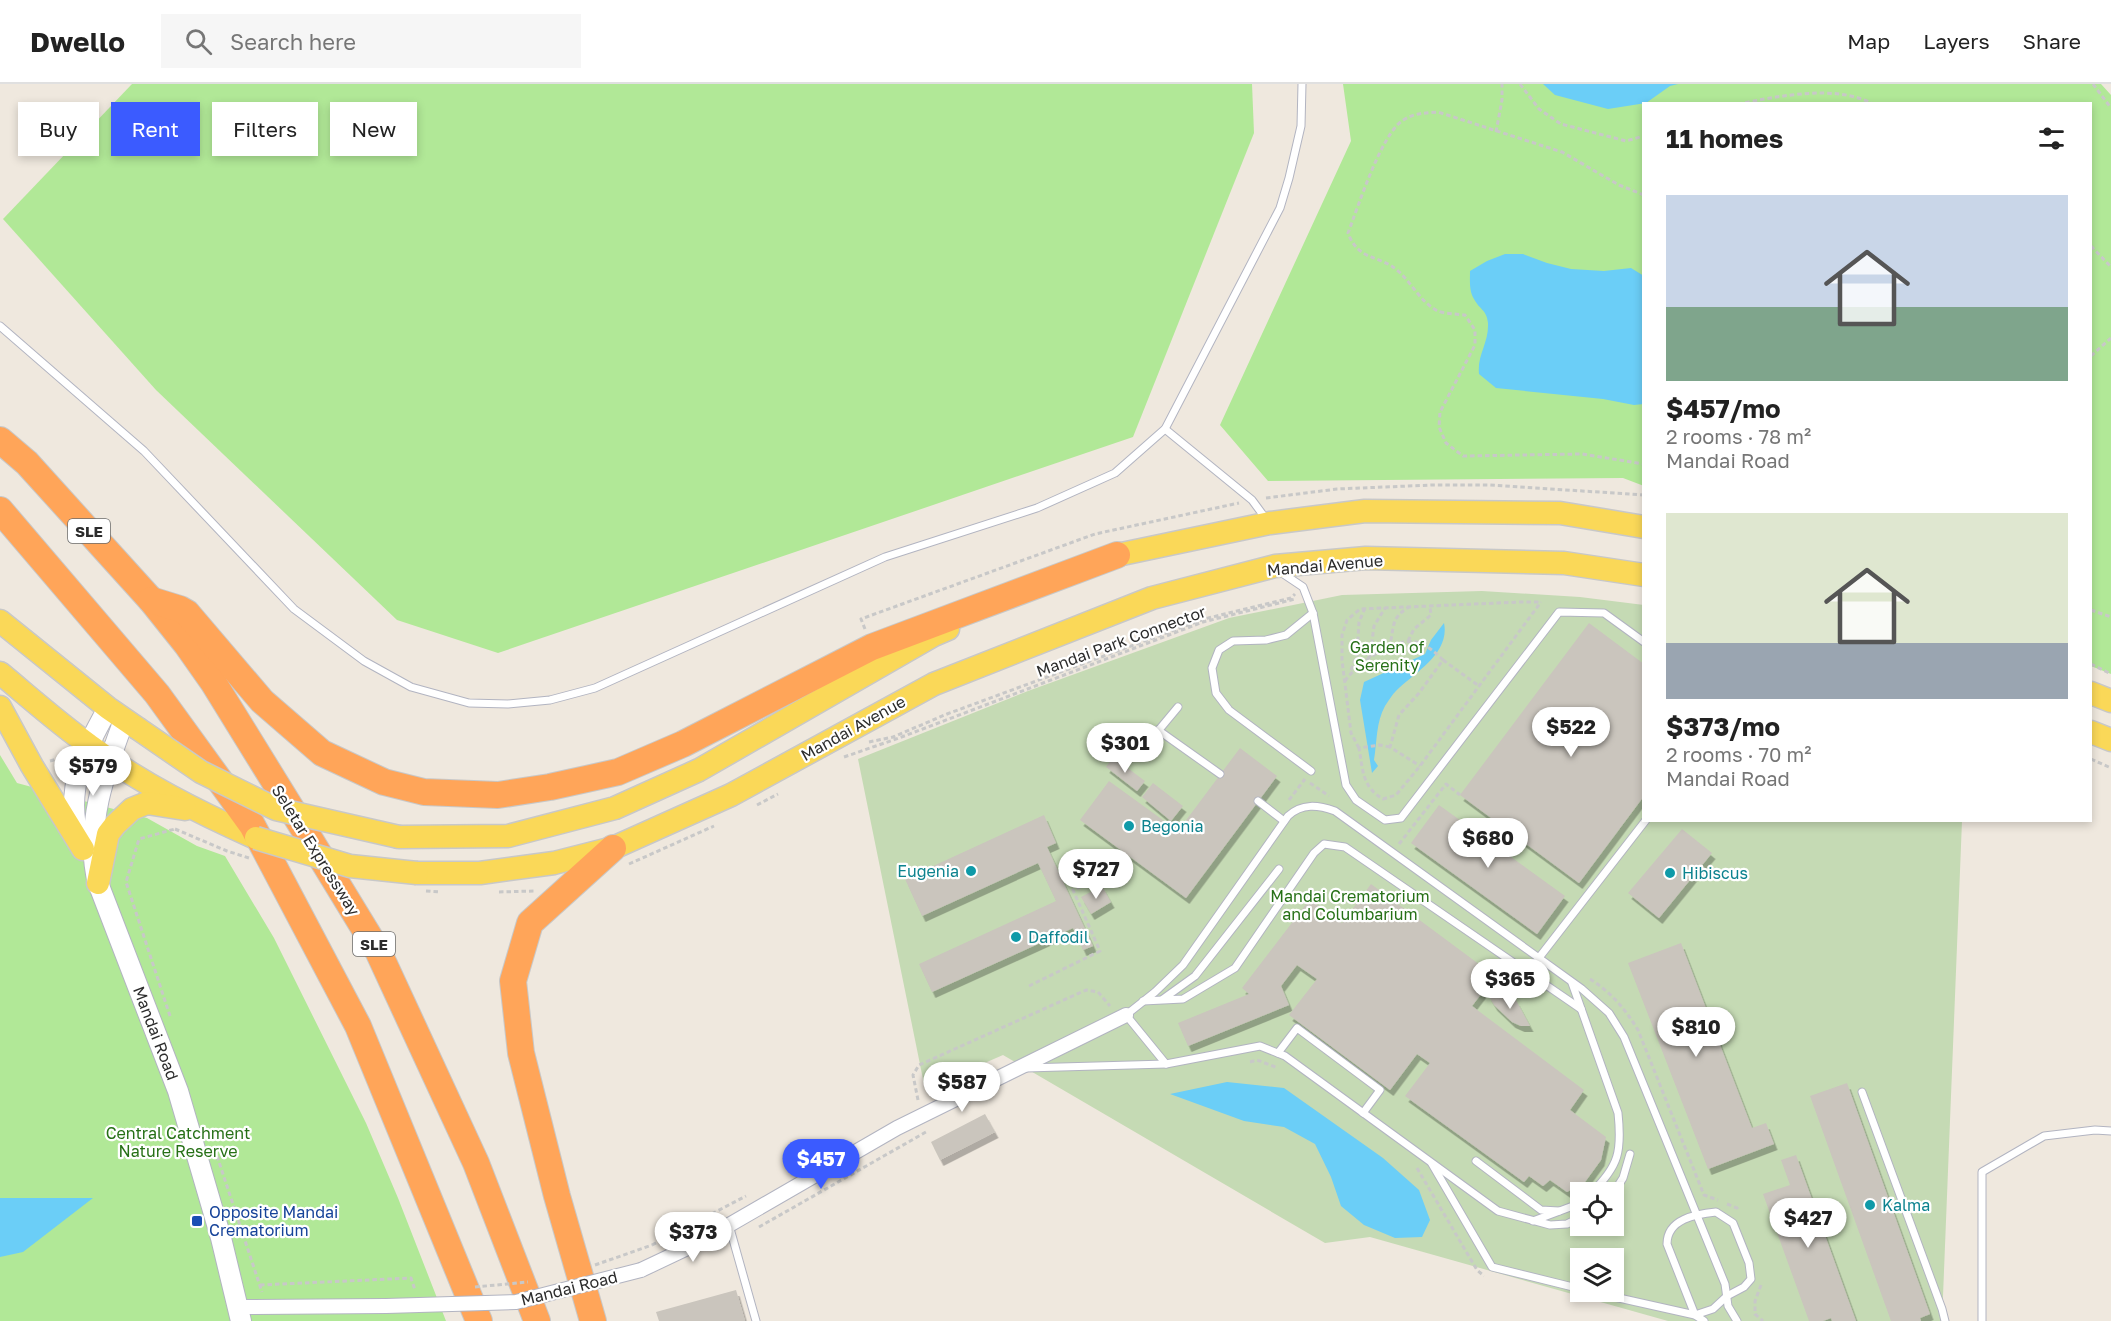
<!DOCTYPE html>
<html lang="en">
<head>
<meta charset="utf-8">
<style>
  :root { --surface:#fff; --page:#f6f6f6; --text:#222; --muted:#767676; --line:#e0e0e0; --accent:#3b5bff }
  body { margin:0; font-family:"Golos Text",sans-serif; background:var(--page); color:var(--text); height:100vh; display:flex; flex-direction:column; font-size:22px; white-space:nowrap }
  * { box-sizing:border-box; margin:0 }
  p { font-size:20px; color:var(--muted) }
  .icon { flex:none; width:33px; height:33px; fill:none; stroke:currentColor; stroke-width:2; stroke-linecap:round; stroke-linejoin:round }
  .map { position:relative; flex:1; overflow:hidden }
  .side { position:absolute; left:1642px; top:18px; width:450px; height:720px; display:flex; flex-direction:column; background:var(--surface); border-radius:0px; box-shadow:0 3px 9px #0003 }
  .side>* { flex:none }
  .hud { position:absolute; left:18px; top:18px; width:570px; height:54px; display:flex; gap:12px }
  .tools { position:absolute; left:1570px; top:1098px; display:grid; gap:12px }
  .tools a { display:grid; place-items:center; width:54px; height:54px; border-radius:0px; background:var(--surface); box-shadow:0 3px 9px #0003; font-size:30px }
  .price { position:absolute; translate:-50% -51px; padding:0 14px; border-radius:21px; background:#fff; color:#222; font-size:20px; line-height:39px; filter:drop-shadow(0 2px 3px #0008) }
  .price::after { content:''; position:absolute; left:50%; top:36px; width:18px; height:14px; margin-left:-9px; background:inherit; clip-path:polygon(0 0,100% 0,50% 100%) }
  .price.active { background:var(--accent); color:#fff }
  ul { padding:0; list-style:none }
  li { display:grid; align-content:center; gap:12px; height:318px; padding:0 24px }
  li span { display:grid; place-items:center; height:186px; border-radius:0px; color:#555 }
  li>.icon { margin-inline-start:auto }
  span .icon { width:108px; height:108px; fill:#fffc; stroke-width:1 }
  li b { font-size:26px }
  h2 { display:flex; justify-content:space-between; align-items:center; height:72px; padding:0 24px; font-size:26px }
  .pill { padding:0 21px; border-radius:0px; background:var(--surface); box-shadow:0 3px 9px #0003; font-size:21px; line-height:54px }
  .pill.active { background:var(--accent); color:#fff }
  header { display:flex; align-items:center; gap:36px; box-sizing:border-box; height:84px; padding:0 30px; background:var(--surface); border-bottom:2px solid var(--line) }
  header strong { font-size:28px }
  nav { display:flex; gap:33px; margin-inline-start:auto; font-size:21px }
  .search { width:420px; height:54px; background:var(--page); display:flex; align-items:center; gap:15px; box-sizing:border-box; padding:0 21px; border-radius:0px; color:var(--muted); font-size:22px }
  .map>svg:first-child { display:block }
</style>
</head>
<body>
<header>
<strong>Dwello</strong>
<div class="search"><svg class="icon" aria-label="search" viewBox="0 0 24 24"><circle cx="10" cy="10" r="6"/><path d="M15 15l6 6"/></svg>Search here</div>
<nav><a>Map</a><a>Layers</a><a>Share</a></nav>
</header>
<div class="map">
<svg width="2111" height="1237" viewBox="0 0 2111 1237">
  <defs>
    <filter id="shadow"><feDropShadow dx="3.5" dy="6" stdDeviation="0" flood-color="#0004"/></filter>
  </defs>
  <rect width="100%" height="100%" fill="#efe8de"/>
  <g fill="#b1e897">
    <polygon points="132,0 1252,0 1254,49 1133,353 498,569 397,536 156,306 3,135"/>
    <polygon points="1343,0 2101,0 2111,11 2111,590 2091,582 2091,20 1644,20 1644,402 1623,394 1268,397 1220,341 1351,57"/>
    <polygon points="0,671 17,699 147,734 197,762 225,772 274,854 366,1039 398,1114 446,1237 0,1237"/>
  </g>
  <path fill="#c5dab4" fill-rule="evenodd" d="M1482,507L1580,513L1644,521V736L1962,737L1942,1237H1668L1370,1153L1325,1159L1003,971L925,1005L858,675L1028,607L1229,534L1342,511ZM1581,1108H1614V1142H1581ZM1581,1174H1614V1208H1581Z"/>
  <g fill="#6bcef7">
    <polygon points="1543,0 1678,0 1670,2 1646,19 1608,25 1555,11"/>
    <path d="M1505,170H1523L1547,179L1571,185L1604,187L1631,184L1644,192V320L1634,321L1603,315L1496,304L1479,290C1477,271 1489,259 1488,239C1487,226 1479,225 1474,215C1469,207 1470,197 1470,187L1487,177Z"/>
    <path d="M1444,539C1450,568 1418,587 1399,604C1394,608 1389,616 1385,622C1376,638 1377,658 1374,676L1378,682L1372,689L1360,616L1364,598L1425,570L1431,556Z"/>
    <polygon points="1227,998 1284,1004 1383,1074 1419,1106 1430,1136 1422,1153 1395,1154 1364,1141 1341,1122 1331,1093 1315,1060 1284,1043 1244,1037 1170,1010"/>
    <polygon points="0,1114 93,1114 23,1168 0,1173"/>
  </g>
  <g fill="#cac5bd" filter="url(#shadow)">
    <polygon points="1589,539 1644,580 1644,712 1579,799 1460,711"/>
    <polygon points="1240,664 1277,692 1186,814 1080,736 1109,697 1178,747"/>
    <polygon points="1113,673 1145,697 1137,707 1106,683"/>
    <polygon points="1153,699 1183,722 1171,737 1142,713"/>
    <polygon points="1439,721 1565,812 1537,850 1411,759"/>
    <polygon points="1044,731 1056,759 1047,763 1093,862 1083,866 1073,844 932,908 919,880 1056,817 1038,779 922,832 905,795"/>
    <polygon points="1682,745 1712,769 1659,834 1628,809"/>
    <polygon points="1371,800 1495,892 1472,922 1584,1006 1570,1026 1606,1053 1601,1076 1585,1098 1567,1108 1550,1096 1543,1102 1529,1092 1524,1098 1405,1012 1430,979 1417,970 1390,1006 1289,931 1317,895 1297,881 1281,902 1289,921 1188,962 1178,939 1249,910 1242,904 1310,815 1342,839"/>
    <polygon points="1102,802 1111,818 1091,830 1081,813"/>
    <polygon points="1681,859 1752,1044 1766,1039 1774,1060 1708,1085 1628,879"/>
    <polygon points="1488,911 1516,916 1530,942 1521,942 1512,938 1494,921"/>
    <polygon points="1847,999 1930,1230 1920,1234 1921,1237 1891,1237 1810,1012"/>
    <polygon points="985,1030 995,1048 940,1076 931,1058"/>
    <polygon points="1796,1071 1856,1237 1832,1237 1831,1234 1823,1237 1809,1237 1763,1110 1790,1101 1781,1076"/>
    <polygon points="736,1206 745,1237 659,1237 656,1228"/>
  </g>
  <g fill="none" stroke-linecap="round" stroke-linejoin="round">
    <defs>
      <g id="lane">
        <polyline points="0,242 144,367 294,525 364,577 411,603 469,619 508,620 550,616 595,604 885,473 1037,424 1115,389 1165,345 1280,124 1289,94 1301,42 1302,0"/>
        <polyline points="1165,345 1252,416 1266,435"/>
        <polyline points="1282,489 1303,503 1313,529 1346,701 1356,716 1385,736 1401,734 1559,528 1604,529 1644,558"/>
        <polyline points="1158,646 1220,690"/>
        <polyline points="1148,659 1178,623"/>
        <polyline points="1311,687 1229,626 1216,609 1212,584 1219,566 1233,557 1266,556 1286,551 1313,529"/>
        <polyline points="1258,717 1284,737"/>
        <polyline points="1538,875 1646,736"/>
        <path d="M1572,899L1618,1029C1622,1067 1619,1082 1592,1108"/>
        <polyline points="1163,915 1195,892 1279,785"/>
        <polyline points="1143,917 1183,915 1235,884 1314,769 1324,760 1345,763 1581,925"/>
        <polyline points="1278,969 1297,944 1380,1006 1363,1029"/>
        <path d="M1166,980L1126,931L1155,908L1183,881L1288,732C1302,719 1318,721 1335,727L1582,905L1609,929L1624,953L1725,1200L1728,1222L1737,1237"/>
        <polyline points="1026,984 1166,980 1260,962 1285,972 1498,1127 1550,1141 1567,1140 1581,1133"/>
        <polyline points="1862,1008 1942,1225 1945,1237"/>
        <polyline points="1476,1077 1541,1126 1559,1127"/>
        <polyline points="1432,1080 1492,1183 1581,1205"/>
        <polyline points="1614,1108 1623,1094 1630,1070"/>
        <path d="M1716,1128L1733,1139L1749,1179L1751,1195L1744,1203L1727,1212L1713,1225L1695,1231L1667,1160C1667,1135 1696,1130 1716,1128Z"/>
        <polyline points="1533,1137 1581,1119"/>
        <polyline points="729,1141 756,1237"/>
        <polyline points="1592,1208 1695,1231 1704,1237"/>
        <polyline points="1982,1237 1982,1088 2044,1052 2095,1046 2111,1047"/>
      </g>
      <g id="street">
        <polyline points="641,1186 698,1159 897,1044 1126,931"/>
        <polyline points="238,1223 386,1222"/>
      </g>
      <g id="secondary">
        <path d="M124,636C105,687 84,744 98,799L178,1007L221,1154L241,1237"/>
        <path d="M79,754C64,705 85,666 108,624"/>
      </g>
      <g id="primary">
        <polyline points="1102,477 1117,471 1270,439 1365,427 1560,429 1644,443"/>
        <polyline points="0,537 108,624 137,644"/>
        <path d="M0,589C29,613 58,639 89,661C140,699 198,728 256,754"/>
        <polyline points="2091,609 2111,617"/>
        <polyline points="0,623 32,682 83,765"/>
        <polyline points="2091,648 2111,656"/>
        <polyline points="399,753 508,752 615,724 699,686 934,551 948,545"/>
        <polyline points="417,789 480,789 554,779 613,764 731,711 934,600 1152,514 1275,482 1366,474 1564,479 1644,491"/>
        <polyline points="98,799 108,750 115,741 132,725 147,719 185,725"/>
      </g>
      <g id="highway">
        <polyline points="0,356 27,379 151,516 187,561 213,598 289,721 378,867 476,1079 537,1237"/>
        <polyline points="0,426 157,610 252,741 358,942 479,1237"/>
        <polyline points="151,516 180,525 187,529 262,617 322,669 384,698 424,708 498,711 550,703 618,688 683,660 872,563 1117,471"/>
        <polyline points="593,1237 557,1112 521,969 513,897 530,839 613,764"/>
      </g>
    </defs>
    <use href="#lane" stroke="#b2b4c1" stroke-width="9"/>
    <use href="#street" stroke="#b2b4c1" stroke-width="16"/>
    <use href="#secondary" stroke="#b2b4c1" stroke-width="22"/>
    <use href="#primary" stroke="#c8c8c8" stroke-width="25"/>
    <use href="#highway" stroke="#c8c8c8" stroke-width="28"/>
    <g stroke="#c8c8c8" stroke-width="3" stroke-dasharray="4.5 3" stroke-linecap="butt">
      <polyline points="1520,0 1539,25 1561,40 1626,57 1644,52"/>
      <polyline points="2093,0 2111,24"/>
      <path d="M1738,20C1780,12 1836,0 1873,20"/>
      <polyline points="1496,48 1502,16 1502,0"/>
      <path d="M1644,111L1619,101L1562,68L1438,28C1425,29 1413,29 1402,37C1381,51 1358,123 1348,149C1359,178 1379,170 1398,187C1412,199 1421,219 1438,227C1445,230 1457,230 1465,231L1475,246V261L1440,328L1439,343L1446,359L1463,372L1582,370L1644,380"/>
      <polyline points="2091,162 2111,183"/>
      <polyline points="2091,272 2111,254"/>
      <polyline points="1266,414 1337,405 1432,401 1490,401 1644,411"/>
      <polyline points="2091,526 2111,533"/>
      <polyline points="865,545 861,535 1095,450 1239,419"/>
      <polyline points="1408,557 1414,545 1431,531 1430,522"/>
      <path d="M1389,564C1395,544 1389,535 1409,523"/>
      <polyline points="1368,574 1370,572 1374,542 1385,524"/>
      <polyline points="2091,580 2111,590"/>
      <polyline points="1351,586 1357,571 1359,538 1365,524"/>
      <path d="M1345,597C1356,580 1395,553 1416,558C1426,560 1436,569 1443,576L1419,609L1399,631L1390,663L1420,682"/>
      <polyline points="869,658 893,653 947,630 1204,535 1291,514 1295,510"/>
      <path d="M1390,663L1380,661L1359,664C1363,686 1362,703 1383,715L1396,711L1420,682L1541,518"/>
      <polyline points="1359,664 1351,649 1342,576 1342,551 1347,536 1360,525 1521,518 1541,518"/>
      <polyline points="844,673 899,654 1203,538 1295,515"/>
      <polyline points="2091,675 2111,684"/>
      <polyline points="50,677 64,673 66,675"/>
      <polyline points="1310,699 1329,712"/>
      <polyline points="1289,716 1305,695"/>
      <polyline points="757,721 778,710"/>
      <polyline points="1399,760 1446,700 1460,711"/>
      <polyline points="629,780 714,742"/>
      <polyline points="499,808 534,807"/>
      <path d="M1590,895C1612,909 1625,925 1638,946L1704,1111L1718,1116"/>
      <polyline points="1029,902 1100,867 1073,806 1109,790 1126,770"/>
      <polyline points="170,932 126,798 139,755 175,745"/>
      <polyline points="1250,978 1257,976 1278,984"/>
      <polyline points="918,1016 913,991 919,981 1086,906 1098,908 1110,922"/>
      <polyline points="217,1072 262,1208"/>
      <polyline points="1417,1084 1477,1186 1484,1192"/>
      <polyline points="1727,1120 1737,1124 1738,1127"/>
      <polyline points="759,1143 926,1048"/>
      <polyline points="652,1161 746,1112"/>
      <polyline points="260,1201 411,1194 415,1206"/>
      <polyline points="1761,1201 1755,1217 1755,1230 1763,1237"/>
    </g>
    <use href="#lane" stroke="#fff" stroke-width="7"/>
    <use href="#street" stroke="#fff" stroke-width="14"/>
    <use href="#secondary" stroke="#fff" stroke-width="20"/>
    <use href="#primary" stroke="#fad858" stroke-width="22"/>
    <use href="#highway" stroke="#ffa559" stroke-width="26"/>
    <defs>
      <polyline id="street-bridge" points="386,1222 516,1218 641,1186"/>
      <g id="primary-bridge">
        <polyline points="137,644 201,688 276,725 399,753"/>
        <polyline points="256,754 350,782 417,789"/>
      </g>
    </defs>
    <use href="#street-bridge" stroke="#b2b4c1" stroke-width="16" stroke-linecap="butt"/>
    <use href="#primary-bridge" stroke="#c8c8c8" stroke-width="25" stroke-linecap="butt"/>
    <g stroke="#c8c8c8" stroke-width="3" stroke-dasharray="4.5 3" stroke-linecap="butt">
      <polyline points="1443,576 1479,602"/>
      <polyline points="175,745 227,767 249,774"/>
      <polyline points="426,807 440,808"/>
      <polyline points="595,1181 652,1161"/>
      <polyline points="475,1203 528,1198"/>
    </g>
    <use href="#street-bridge" stroke="#fff" stroke-width="14"/>
    <use href="#primary-bridge" stroke="#fad858" stroke-width="22"/>
  </g>
  <g fill="#0f9aa8" stroke="#fff" stroke-width="2">
    <circle cx="1129" cy="742" r="6"/>
    <circle cx="971" cy="787" r="6"/>
    <circle cx="1670" cy="789" r="6"/>
    <circle cx="1016" cy="853" r="6"/>
    <circle cx="1870" cy="1121" r="6"/>
  </g>
  <rect fill="#1a4fb4" stroke="#fff" stroke-width="2" x="191" y="1131" width="12" height="12" rx="3"/>
  <g text-anchor="middle" dominant-baseline="central" stroke-width="4.5" stroke-linejoin="round" paint-order="stroke">
    <g fill="#fff" stroke="#6b6b6b" stroke-width="1.5">
      <rect x="68" y="435" width="42" height="24" rx="4.5"/>
      <rect x="353" y="848" width="42" height="24" rx="4.5"/>
    </g>
    <g font-size="15" font-weight="bold" fill="#2c2c2c">
      <text x="89" y="447">SLE</text>
      <text x="374" y="860">SLE</text>
    </g>
    <g font-size="16" fill="#2c2c2c" stroke="#fff">
      <text transform="translate(1325 481) rotate(-5)">Mandai Avenue</text>
      <text transform="translate(1121 557) rotate(-20)">Mandai Park Connector</text>
      <text transform="translate(853 644) rotate(-29)">Mandai Avenue</text>
      <text transform="translate(316 766) rotate(58)">Seletar Expressway</text>
      <text transform="translate(156 949) rotate(69)">Mandai Road</text>
      <text transform="translate(569 1204) rotate(-14)">Mandai Road</text>
    </g>
    <g font-size="16" fill="#267016" stroke="#fff">
      <text x="1387" y="563">Garden of<tspan x="1387" dy="18">Serenity</tspan></text>
      <text x="1350" y="812">Mandai Crematorium<tspan x="1350" dy="18">and Columbarium</tspan></text>
      <text x="178" y="1049">Central Catchment<tspan x="178" dy="18">Nature Reserve</tspan></text>
    </g>
    <g font-size="16" fill="#0d838f" stroke="#fff" text-anchor="start">
      <text x="1141" y="742">Begonia</text>
      <text x="959" y="787" text-anchor="end">Eugenia</text>
      <text x="1682" y="789">Hibiscus</text>
      <text x="1028" y="853">Daffodil</text>
      <text x="1882" y="1121">Kalma</text>
    </g>
    <g font-size="16" fill="#164399" stroke="#fff" text-anchor="start">
      <text x="209" y="1128">Opposite Mandai<tspan x="209" dy="18">Crematorium</tspan></text>
    </g>
  </g>
</svg>
<div class="tools">
<a><svg class="icon" aria-label="locate" viewBox="0 0 24 24"><circle cx="12" cy="12" r="6"/><path d="M12 2v4M12 18v4M2 12h4M18 12h4"/></svg></a>
<a><svg class="icon" aria-label="layers" viewBox="0 0 24 24"><path d="M12 4l9 5-9 5-9-5zM3 14l9 5 9-5"/></svg></a>
</div>
<b class="price" style="left:1571px;top:674px">$522</b>
<b class="price" style="left:1125px;top:690px">$301</b>
<b class="price" style="left:93px;top:713px">$579</b>
<b class="price" style="left:1488px;top:785px">$680</b>
<b class="price" style="left:1096px;top:816px">$727</b>
<b class="price" style="left:1510px;top:926px">$365</b>
<b class="price" style="left:1696px;top:974px">$810</b>
<b class="price" style="left:962px;top:1029px">$587</b>
<b class="price active" style="left:821px;top:1106px">$457</b>
<b class="price" style="left:1808px;top:1165px">$427</b>
<b class="price" style="left:693px;top:1179px">$373</b>
<div class="hud">
<a class="pill">Buy</a>
<a class="pill active">Rent</a>
<a class="pill">Filters</a>
<a class="pill">New</a>
</div>
<section class="side">
<h2>11 homes<svg class="icon" aria-label="filters" viewBox="0 0 24 24"><path d="M4 7h16M4 17h16"/><circle cx="9" cy="7" r="2"/><circle cx="15" cy="17" r="2"/></svg></h2>
<ul>
<li><span style="background:linear-gradient(#c9d6e8 60%,#7fa58c 0)"><svg class="icon" aria-label="home" viewBox="0 0 24 24"><path d="M3 11l9-7 9 7M6 9v11h12V9"/></svg></span><div><b>$457/mo</b><p>2 rooms · 78 m²</p><p>Mandai Road</p></div></li>
<li><span style="background:linear-gradient(#dfe7d0 70%,#9aa5b1 0)"><svg class="icon" aria-label="home" viewBox="0 0 24 24"><path d="M3 11l9-7 9 7M6 9v11h12V9"/></svg></span><div><b>$373/mo</b><p>2 rooms · 70 m²</p><p>Mandai Road</p></div></li>
</ul>
</section>
</div>
</body>
</html>
